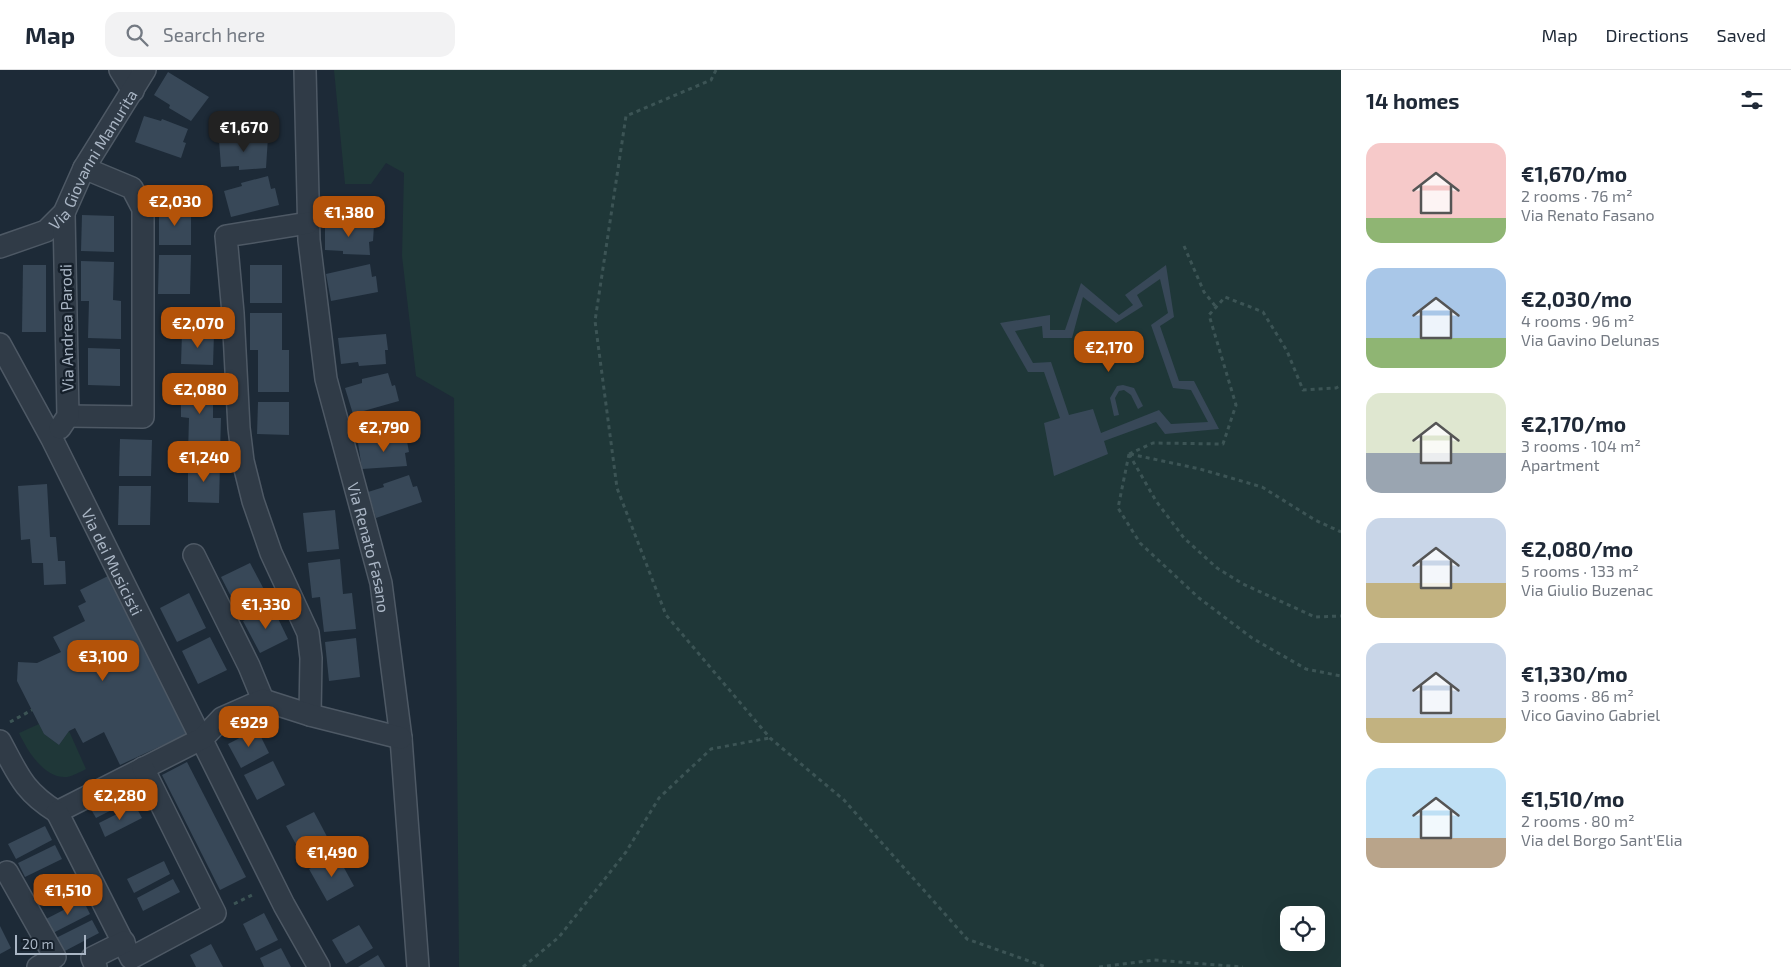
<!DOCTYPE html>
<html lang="en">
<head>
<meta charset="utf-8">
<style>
  :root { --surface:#fff; --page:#f2f2f3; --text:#1f2937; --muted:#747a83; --line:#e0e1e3; --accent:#b45309 }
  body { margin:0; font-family:"Exo 2",sans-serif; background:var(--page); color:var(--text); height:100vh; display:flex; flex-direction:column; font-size:19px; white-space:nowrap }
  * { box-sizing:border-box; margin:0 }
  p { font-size:16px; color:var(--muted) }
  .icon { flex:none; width:28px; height:28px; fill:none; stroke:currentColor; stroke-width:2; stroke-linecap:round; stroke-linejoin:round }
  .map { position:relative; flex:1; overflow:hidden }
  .sheet { display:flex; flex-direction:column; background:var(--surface); width:450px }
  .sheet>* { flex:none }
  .buttons { position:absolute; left:1280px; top:836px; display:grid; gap:10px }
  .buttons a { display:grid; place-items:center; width:45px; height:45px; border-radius:10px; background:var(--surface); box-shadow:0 5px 20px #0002; font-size:25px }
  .scale { position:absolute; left:15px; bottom:12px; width:71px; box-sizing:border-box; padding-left:5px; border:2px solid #aab6c5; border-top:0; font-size:14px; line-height:18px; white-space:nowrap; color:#aab6c5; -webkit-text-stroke:4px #16202b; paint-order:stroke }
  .price { position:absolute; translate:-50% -42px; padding:0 11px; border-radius:10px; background:var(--accent); color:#fff; font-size:16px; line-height:32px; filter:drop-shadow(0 1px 2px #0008) }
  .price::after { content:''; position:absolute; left:50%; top:30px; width:15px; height:11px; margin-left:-8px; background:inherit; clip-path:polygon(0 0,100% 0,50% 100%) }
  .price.on { background:#222; color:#fff }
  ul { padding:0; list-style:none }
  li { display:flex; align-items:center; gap:15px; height:125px; padding:0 25px }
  li span { display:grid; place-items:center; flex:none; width:140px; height:100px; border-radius:15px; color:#555 }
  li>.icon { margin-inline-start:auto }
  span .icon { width:60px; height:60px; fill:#fffc; stroke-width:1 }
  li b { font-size:21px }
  h2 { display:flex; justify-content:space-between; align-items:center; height:60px; padding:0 25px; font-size:21px }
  header { display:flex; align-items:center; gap:30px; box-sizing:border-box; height:70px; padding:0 25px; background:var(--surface); border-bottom:1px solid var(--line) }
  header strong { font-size:24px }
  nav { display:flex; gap:28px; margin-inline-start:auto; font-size:18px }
  .search { width:350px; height:45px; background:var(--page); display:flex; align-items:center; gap:12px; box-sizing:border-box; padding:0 18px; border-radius:15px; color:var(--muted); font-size:19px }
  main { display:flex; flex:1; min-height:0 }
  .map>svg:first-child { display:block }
</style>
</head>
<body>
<header>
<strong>Map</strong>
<div class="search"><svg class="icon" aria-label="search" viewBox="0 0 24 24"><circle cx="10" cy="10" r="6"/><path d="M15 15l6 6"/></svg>Search here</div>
<nav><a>Map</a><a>Directions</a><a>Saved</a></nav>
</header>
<main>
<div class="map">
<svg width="1341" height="897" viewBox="0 0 1341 897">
  <rect width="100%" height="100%" fill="#1d2a37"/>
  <g fill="#1f3738" fill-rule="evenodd">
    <path d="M334,0H1341V897H459L454,328L416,306L402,186L404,103L386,93L371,114H345ZM1289,845H1316V872H1289Z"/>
    <path d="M39,654L44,664L59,675L69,661L86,699C80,702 73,706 67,707C44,709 27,680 19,663Z"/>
  </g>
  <g fill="#384858" fill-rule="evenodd">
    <polygon points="168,2 209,27 191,51 169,38 170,35 154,25"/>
    <polygon points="144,46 161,51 162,49 188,59 183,72 186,73 181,88 135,72"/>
    <polygon points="268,67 266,98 239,100 239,96 221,97 219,70"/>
    <polygon points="268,106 271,119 275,118 279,135 231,147 224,121 242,116 241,113"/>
    <polygon points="159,138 191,139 191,175 159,175"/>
    <polygon points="82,145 114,146 114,182 81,181"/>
    <polygon points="325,154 374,155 373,171 369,172 370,185 343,184 343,181 325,180"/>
    <polygon points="159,185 191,185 190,224 158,224"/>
    <polygon points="81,191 114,192 113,230 121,231 121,269 88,268 89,231 81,231"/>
    <polygon points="370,194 372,207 376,206 378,222 331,231 326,204"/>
    <polygon points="23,195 46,195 46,262 22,262"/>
    <rect x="250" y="195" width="32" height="38"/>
    <path d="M1166,195L1174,247L1160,256L1179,311H1194L1219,359L1165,364L1156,352L1104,371L1108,384L1054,406L1044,353L1060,348L1044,302H1028L1000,253L1050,245V260H1065L1081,213L1119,245L1133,235L1125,225ZM1160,209L1168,243L1151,255L1173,318L1191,320L1208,352L1171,354L1159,340L1101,363L1093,339L1069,345L1051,292L1033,293L1015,261L1042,256L1043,268H1072L1083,227L1116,253L1143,236L1137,225Z"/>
    <polygon points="250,243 282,243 282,280 289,280 289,322 258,322 258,280 250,280"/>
    <polygon points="182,263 214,263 213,295 181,294"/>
    <polygon points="386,264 388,280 385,280 386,294 359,296 358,292 341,294 338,268"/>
    <polygon points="88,278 120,279 120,316 88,315"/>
    <polygon points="388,303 392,316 395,315 399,331 353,344 345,318 362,313 362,309"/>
    <polygon points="181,305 213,306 213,348 221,348 220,384 188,384 189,348 181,347"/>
    <polygon points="1123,315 1134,318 1143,336 1138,339 1131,325 1124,320 1119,321 1115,328 1119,345 1114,346 1110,328 1117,316"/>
    <polygon points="258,332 289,332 289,365 257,364"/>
    <polygon points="406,366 409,382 405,383 407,396 362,399 358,373"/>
    <polygon points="120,369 152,370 151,406 119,406"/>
    <polygon points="188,393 220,394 219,433 188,432"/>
    <polygon points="409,405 413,417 417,416 422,432 376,448 368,422 384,417 383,414"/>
    <polygon points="47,414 50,467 56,467 58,491 65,491 66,514 44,515 43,493 32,493 30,469 21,470 18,416"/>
    <polygon points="119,416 151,416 150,455 118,455"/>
    <polygon points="335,440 339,479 307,482 303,443"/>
    <polygon points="340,489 343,524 352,523 356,559 324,562 320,527 312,528 308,493"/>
    <polygon points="250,493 268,527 239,542 221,507"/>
    <polygon points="110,505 159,599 187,664 120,695 104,662 83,673 75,658 69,661 59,675 44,664 17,611 18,592 37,593 61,582 53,567 85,551 78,536 86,532 80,520"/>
    <polygon points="189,523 206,558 177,572 160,538"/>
    <polygon points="272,536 288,569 260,583 243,551"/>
    <polygon points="210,567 227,600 198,614 182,581"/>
    <polygon points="356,568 360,607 329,611 325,572"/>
    <polygon points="257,659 269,683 241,698 228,674"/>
    <polygon points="273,691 285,715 257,730 244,705"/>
    <polygon points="187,692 246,807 220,820 162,705"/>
    <polygon points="125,715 133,729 96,748 88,734"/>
    <polygon points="135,735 142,748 105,767 99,753"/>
    <polygon points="314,742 332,776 305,791 286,756"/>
    <polygon points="45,756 52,770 16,789 8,774"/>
    <polygon points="55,775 62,789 25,807 18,793"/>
    <polygon points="337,785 354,816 327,831 309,799"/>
    <polygon points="164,791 170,804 134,823 127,809"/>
    <polygon points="173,809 180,822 143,841 137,828"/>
    <polygon points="83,830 90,844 53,863 46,849"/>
    <polygon points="264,843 278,870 256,881 243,854"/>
    <polygon points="92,850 99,863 63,882 56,868"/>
    <polygon points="359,855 373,878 346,894 332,870"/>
    <polygon points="0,856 11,878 0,884"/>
    <polygon points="211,874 223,897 196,897 190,885"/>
    <polygon points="281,878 291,897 264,897 260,888"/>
    <polygon points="378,885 385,897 358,897"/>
  </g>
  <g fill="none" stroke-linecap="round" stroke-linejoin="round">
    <defs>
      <g id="minor">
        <polyline points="120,0 133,21"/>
        <path id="s1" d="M305,0L309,170L326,309L381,513L401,668L418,897"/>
        <polyline points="308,153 226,166 233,243 239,358 243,391 253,431 271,483 308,563 311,588 310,645"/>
        <path id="s2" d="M0,177L46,161L64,143L84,98L145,0"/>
        <path id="s3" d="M0,274L52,369L284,835L319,897"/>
        <polyline points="68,346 143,347 143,139 132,118 84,98"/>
        <polyline points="60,358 68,346 64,143"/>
        <polyline points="194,485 249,596 263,630"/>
        <path d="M0,671C18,704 23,721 57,742L203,668L222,648L263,630L310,645L401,668"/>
        <polyline points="57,742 131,888 215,843 143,698"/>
        <polyline points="7,802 55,887 38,897"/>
        <polyline points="96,897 92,888 124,872"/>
      </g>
    </defs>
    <use href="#minor" stroke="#4e5965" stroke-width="24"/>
    <g stroke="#3c5455" stroke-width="3" stroke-dasharray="4 4" stroke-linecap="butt">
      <polyline points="716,0 711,10 626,46 595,251 617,418 666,545 770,668 844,730 967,869 1046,897"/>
      <polyline points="1184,176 1204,222 1216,237"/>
      <polyline points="1129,384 1153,373 1223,374 1236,335 1209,245 1225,227 1263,242 1287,281 1303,320 1336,318 1341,315"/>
      <polyline points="1129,384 1118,438 1140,473 1199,528 1252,568 1306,599 1341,606"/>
      <polyline points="1129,384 1156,431 1184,468 1217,498 1243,514 1315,547 1341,546"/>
      <polyline points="1130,384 1200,399 1262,417 1315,450 1341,462"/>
      <polyline points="10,652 32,640"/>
      <polyline points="234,834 254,824"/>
      <polyline points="523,897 559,867 626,782 659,728 711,679 769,668"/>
      <polyline points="1099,897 1154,890 1243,897"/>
    </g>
    <use href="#minor" stroke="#303b47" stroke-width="21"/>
  </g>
  <g text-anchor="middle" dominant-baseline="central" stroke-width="5" stroke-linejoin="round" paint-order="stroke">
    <g font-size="16" fill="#aab6c5" stroke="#16202b">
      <text stroke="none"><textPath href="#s2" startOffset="135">Via Giovanni Manurita</textPath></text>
      <text transform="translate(66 258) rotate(-91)">Via Andrea Parodi</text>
      <text stroke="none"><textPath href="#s1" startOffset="484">Via Renato Fasano</textPath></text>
      <text stroke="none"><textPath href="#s3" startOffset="245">Via dei Musicisti</textPath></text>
    </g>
  </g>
</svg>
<div class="buttons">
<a><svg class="icon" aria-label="locate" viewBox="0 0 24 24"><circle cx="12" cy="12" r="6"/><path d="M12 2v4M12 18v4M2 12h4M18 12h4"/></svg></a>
</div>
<div class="scale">20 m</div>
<b class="price on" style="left:244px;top:83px">€1,670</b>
<b class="price" style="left:175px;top:157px">€2,030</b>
<b class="price" style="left:349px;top:168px">€1,380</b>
<b class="price" style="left:198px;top:279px">€2,070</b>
<b class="price" style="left:1109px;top:303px">€2,170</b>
<b class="price" style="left:200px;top:345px">€2,080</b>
<b class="price" style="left:384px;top:383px">€2,790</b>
<b class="price" style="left:204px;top:413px">€1,240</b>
<b class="price" style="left:266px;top:560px">€1,330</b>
<b class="price" style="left:103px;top:612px">€3,100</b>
<b class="price" style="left:249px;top:678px">€929</b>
<b class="price" style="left:120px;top:751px">€2,280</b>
<b class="price" style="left:332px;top:808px">€1,490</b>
<b class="price" style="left:68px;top:846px">€1,510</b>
</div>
<section class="sheet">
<h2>14 homes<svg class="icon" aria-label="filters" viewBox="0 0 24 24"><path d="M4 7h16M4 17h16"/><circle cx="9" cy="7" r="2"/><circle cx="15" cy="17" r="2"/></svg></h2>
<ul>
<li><span style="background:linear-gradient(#f6c9c9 75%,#8fb573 0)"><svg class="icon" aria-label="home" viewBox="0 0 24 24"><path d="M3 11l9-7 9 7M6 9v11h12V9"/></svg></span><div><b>€1,670/mo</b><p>2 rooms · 76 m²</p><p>Via Renato Fasano</p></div></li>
<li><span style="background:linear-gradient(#a9c7e8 70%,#8fb573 0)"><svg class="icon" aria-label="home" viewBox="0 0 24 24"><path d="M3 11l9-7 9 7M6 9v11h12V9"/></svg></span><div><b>€2,030/mo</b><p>4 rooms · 96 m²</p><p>Via Gavino Delunas</p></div></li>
<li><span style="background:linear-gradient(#dfe7d0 60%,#9aa5b1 0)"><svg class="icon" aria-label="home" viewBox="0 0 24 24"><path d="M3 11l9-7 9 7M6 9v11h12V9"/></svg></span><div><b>€2,170/mo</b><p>3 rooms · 104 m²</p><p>Apartment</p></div></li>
<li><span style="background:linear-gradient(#c9d6e8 65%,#c2b280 0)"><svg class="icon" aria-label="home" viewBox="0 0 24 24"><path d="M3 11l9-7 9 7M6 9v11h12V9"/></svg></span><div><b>€2,080/mo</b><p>5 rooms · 133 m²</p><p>Via Giulio Buzenac</p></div></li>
<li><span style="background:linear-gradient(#c9d6e8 75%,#c2b280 0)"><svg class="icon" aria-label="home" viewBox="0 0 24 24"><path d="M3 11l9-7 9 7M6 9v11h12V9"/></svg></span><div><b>€1,330/mo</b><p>3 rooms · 86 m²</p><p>Vico Gavino Gabriel</p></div></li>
<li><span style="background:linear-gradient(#bfe0f5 70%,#b9a48a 0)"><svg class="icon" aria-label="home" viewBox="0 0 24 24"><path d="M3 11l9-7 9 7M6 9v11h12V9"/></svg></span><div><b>€1,510/mo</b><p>2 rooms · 80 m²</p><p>Via del Borgo Sant'Elia</p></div></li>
</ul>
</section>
</main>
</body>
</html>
